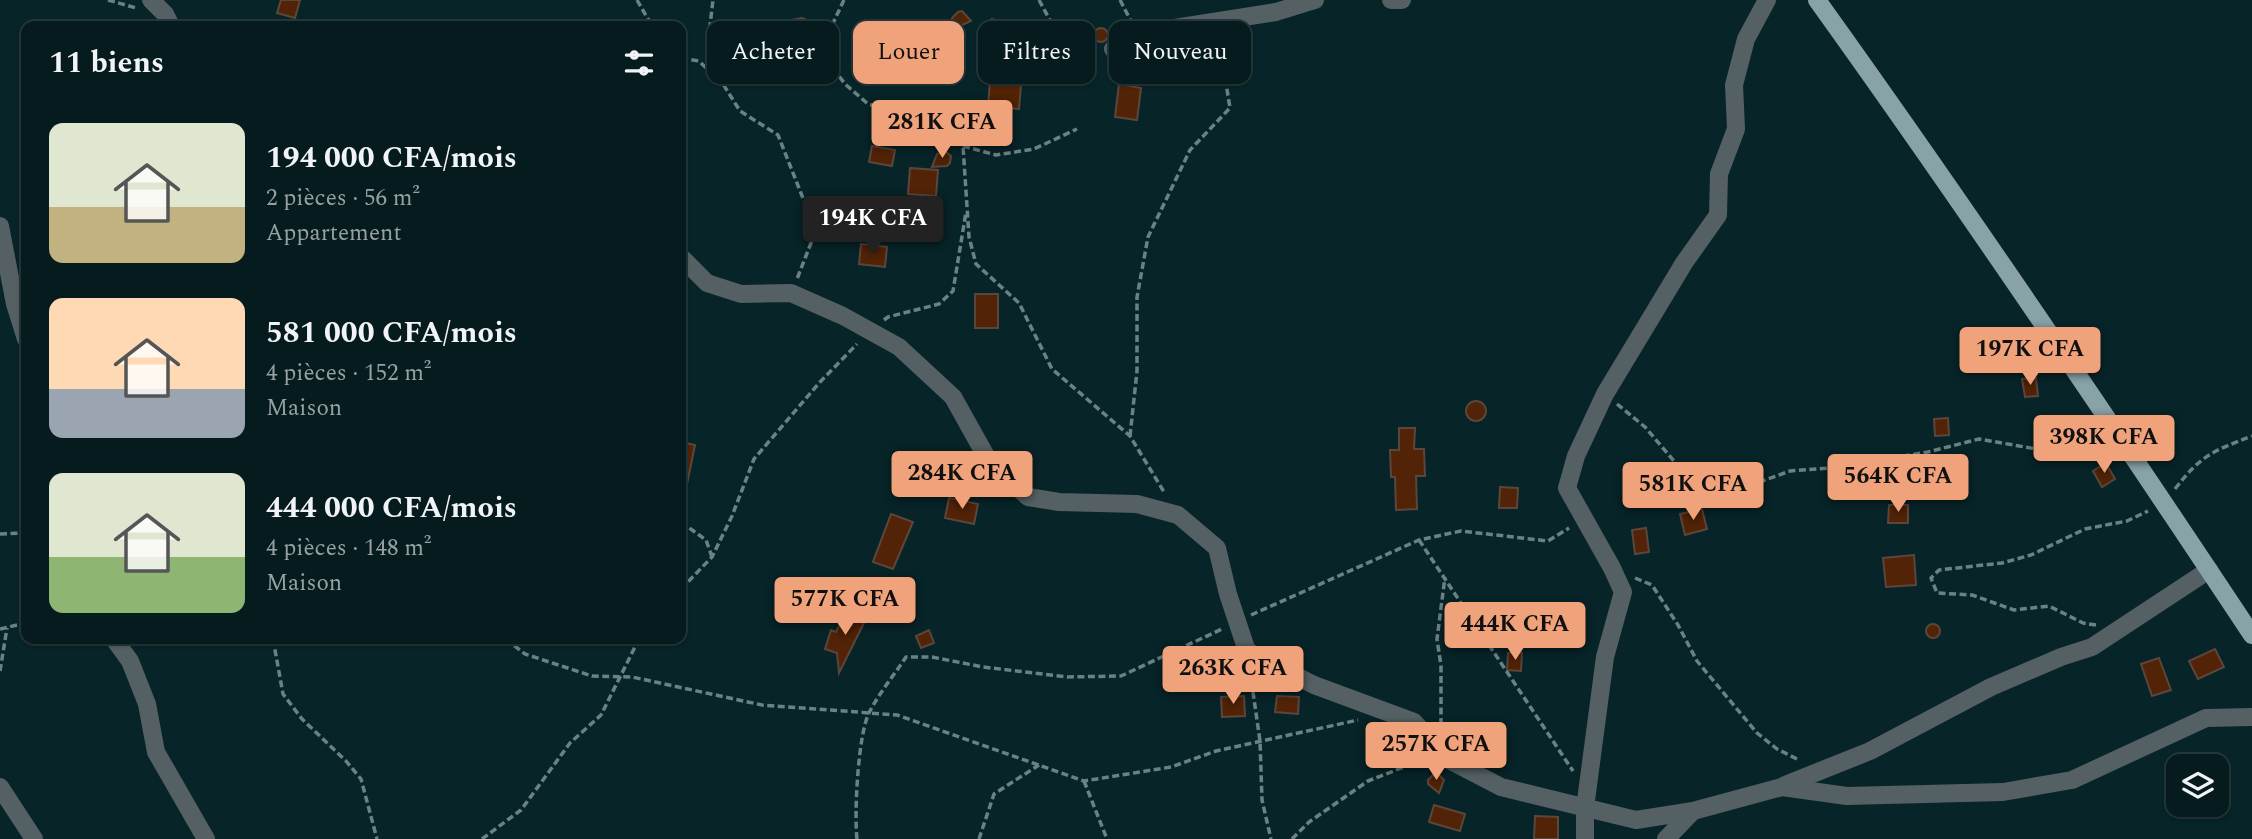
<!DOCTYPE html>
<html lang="fr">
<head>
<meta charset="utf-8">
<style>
  :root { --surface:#051b1e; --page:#13282b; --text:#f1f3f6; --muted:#97a1a4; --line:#26393c; --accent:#f0a27a }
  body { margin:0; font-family:Spectral,serif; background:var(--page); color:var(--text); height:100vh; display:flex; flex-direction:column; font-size:26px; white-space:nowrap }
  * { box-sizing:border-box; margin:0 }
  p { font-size:23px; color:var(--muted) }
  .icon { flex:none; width:38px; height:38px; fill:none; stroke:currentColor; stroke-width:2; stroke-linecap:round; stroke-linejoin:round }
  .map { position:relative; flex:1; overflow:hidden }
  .drawer { position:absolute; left:21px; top:21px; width:665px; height:623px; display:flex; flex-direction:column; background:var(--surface); border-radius:14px; box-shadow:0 2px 5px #0004,0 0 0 2px var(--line) }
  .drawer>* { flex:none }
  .top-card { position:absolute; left:707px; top:21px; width:665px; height:63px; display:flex; gap:14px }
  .buttons { position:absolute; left:2166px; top:754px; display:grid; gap:14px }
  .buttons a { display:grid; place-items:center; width:63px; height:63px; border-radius:14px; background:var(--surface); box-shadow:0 2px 5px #0004,0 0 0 2px var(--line); font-size:35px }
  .price { position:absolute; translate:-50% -60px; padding:0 16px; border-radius:7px; background:var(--accent); color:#111; font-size:23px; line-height:46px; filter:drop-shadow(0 2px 4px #0008) }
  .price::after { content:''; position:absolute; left:50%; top:42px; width:21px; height:16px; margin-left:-10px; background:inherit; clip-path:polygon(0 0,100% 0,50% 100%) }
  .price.selected { background:#222; color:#fff }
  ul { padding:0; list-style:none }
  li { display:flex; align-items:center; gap:21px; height:175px; padding:0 28px }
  li span { display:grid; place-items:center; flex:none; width:196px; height:140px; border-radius:14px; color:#555 }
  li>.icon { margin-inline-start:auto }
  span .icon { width:84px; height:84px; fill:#fffc; stroke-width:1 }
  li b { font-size:30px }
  h2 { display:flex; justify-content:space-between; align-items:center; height:84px; padding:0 28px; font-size:30px }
  .pill { padding:0 24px; border-radius:14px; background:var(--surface); box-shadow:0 2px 5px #0004,0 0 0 2px var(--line); font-size:24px; line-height:63px }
  .pill.selected { background:var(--accent); color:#111 }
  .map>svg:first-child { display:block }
</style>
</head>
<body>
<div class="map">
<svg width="2252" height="839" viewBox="0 0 2252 839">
  <rect width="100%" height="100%" fill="#072428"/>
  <g fill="#522306" stroke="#5b463b" stroke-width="2">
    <polygon points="281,0 300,0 295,18 277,13"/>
    <polygon points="962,11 971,21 958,27 954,25 952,18 958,12"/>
    <polygon points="802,18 807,20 811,28 809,32 801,36 793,31 791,20"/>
    <polygon points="992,19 1000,22 1004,31 995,35 987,33 984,27"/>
    <circle cx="1101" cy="35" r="7"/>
    <rect x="1015" y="30" width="30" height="21"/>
    <polygon points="990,81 1021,85 1019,109 988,106"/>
    <polygon points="1119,84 1141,88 1137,120 1115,117"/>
    <polygon points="872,146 895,150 892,166 869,162"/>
    <polygon points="945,151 951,156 950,163 947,166 932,167 937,154"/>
    <polygon points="910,168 938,170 936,196 908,194"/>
    <polygon points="861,244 887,247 885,267 859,264"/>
    <rect x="975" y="294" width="23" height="34"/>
    <polygon points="2036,378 2038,396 2025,397 2022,379"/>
    <circle cx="1476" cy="411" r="10"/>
    <polygon points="1948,418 1949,435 1935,436 1934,419"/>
    <polygon points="1399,428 1415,428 1414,449 1424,449 1425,476 1416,476 1417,509 1396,510 1395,477 1391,477 1390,450 1399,450"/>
    <polygon points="681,442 695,445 687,484 681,483"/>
    <polygon points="2106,463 2115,479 2102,487 2093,471"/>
    <polygon points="1500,487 1518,488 1517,508 1499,508"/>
    <polygon points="949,498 978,504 974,524 945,518"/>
    <polygon points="1889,505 1908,505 1908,523 1888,523"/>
    <polygon points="1702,509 1707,529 1685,535 1680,514"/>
    <polygon points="891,514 913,522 893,569 873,562"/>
    <polygon points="1646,528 1649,552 1635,554 1632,530"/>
    <polygon points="1914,555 1916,585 1886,587 1883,558"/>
    <polygon points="847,610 866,619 839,673 837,653 825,649 831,630 836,632"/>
    <circle cx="1933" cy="631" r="7"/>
    <polygon points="929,630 934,643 921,648 916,636"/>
    <polygon points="2215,649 2224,667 2198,679 2189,661"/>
    <polygon points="1508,653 1522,653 1521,671 1507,670"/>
    <polygon points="2159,658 2171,690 2152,696 2141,664"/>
    <polygon points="1244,696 1245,716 1222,717 1221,697"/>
    <polygon points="1277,696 1299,697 1298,714 1275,712"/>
    <polygon points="1434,774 1438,774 1444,780 1439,793 1428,784 1428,780"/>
    <polygon points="1434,805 1465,814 1460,831 1429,822"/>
    <polygon points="1535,816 1558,817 1558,839 1534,839"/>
  </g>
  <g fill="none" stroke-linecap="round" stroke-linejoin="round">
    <g stroke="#6b8285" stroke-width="3.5" stroke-dasharray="7 3.5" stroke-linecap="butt">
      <polyline points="108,0 136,8"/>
      <polyline points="637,0 652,26"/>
      <polyline points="844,0 826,38 830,64 845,84 868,104 928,121 963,146 969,237 976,264 1019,303 1052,369 1130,436 1164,492"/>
      <polyline points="1039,0 1052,24 1065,38 1096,45"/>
      <polyline points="1120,0 1132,23"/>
      <polyline points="681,58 699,61 723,84 740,111 778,135 810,216 811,243 797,279"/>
      <polyline points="712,71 709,34 713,0"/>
      <polyline points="963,146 996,155 1034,149 1077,129"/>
      <polyline points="884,320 888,317 939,304 953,291 966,212"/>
      <polyline points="1617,404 1645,427 1690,480 1717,492 1743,488 1790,471 1830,468 1928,452 1979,439 2071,455 2110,453"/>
      <polyline points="1130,436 1137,371 1137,297 1148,237 1190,150 1230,108 1223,65 1231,37"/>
      <path d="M2175,489C2201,455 2213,451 2252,436"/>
      <polyline points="681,522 706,540 712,557"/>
      <polyline points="0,534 26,533"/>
      <polyline points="1419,540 1573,771"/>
      <polyline points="1635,578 1652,585 1678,625 1697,661 1757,733 1777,749 1799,760"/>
      <polyline points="681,589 712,557 732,516 754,459 820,382 857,344"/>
      <polyline points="1251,615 1419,540 1461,531 1548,541 1569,528"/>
      <polyline points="2096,625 2083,623 2049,606 2014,610 1972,595 1937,593 1931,578 1939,570 2002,563 2031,555 2085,529 2127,521 2148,511"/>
      <polyline points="0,629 26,623"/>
      <polyline points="273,639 283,694 302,719 346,761 361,779 377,839"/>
      <polyline points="506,639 525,654 592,676 632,677 762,705 897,715 1084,781 1171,767 1216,751 1358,720"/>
      <polyline points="0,671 7,628"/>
      <polyline points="1250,671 1260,741 1262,800 1271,839"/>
      <polyline points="1441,725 1441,666 1437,639 1445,577"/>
      <polyline points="1084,781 1107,839"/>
      <polyline points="482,839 521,810 570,743 601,715 639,639"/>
      <path d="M857,839C854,815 858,731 870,711C880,692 894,675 906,657H932L983,667L1067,677L1121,676L1222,629"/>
      <polyline points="979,839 994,794 1039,765"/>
      <polyline points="1292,839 1309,822 1368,781 1424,759"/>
    </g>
    <g stroke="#546063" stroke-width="18">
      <polyline points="151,0 165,14 171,26"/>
      <polyline points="1391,0 1402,0"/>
      <polyline points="1113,49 1162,30 1276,12 1315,0"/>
      <polyline points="0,226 15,304 26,339"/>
      <polyline points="681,257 707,283 741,294 791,293 843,316 899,347 953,397 987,458 1028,497 1059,502 1137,504 1178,515 1217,548 1228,594 1247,651 1314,685 1414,722 1449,760 1501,787 1636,820 1693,811 1782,787 1847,796 2003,792 2072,780 2206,718 2252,717"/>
      <polyline points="114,639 130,661 147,704 156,752 206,839"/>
      <polyline points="1785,785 1870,751 1991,687 2061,657 2092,647 2209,570"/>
      <polyline points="0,787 34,839"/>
      <polyline points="1585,839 1585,808 1605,657 1623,592 1612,568 1567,488 1576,456 1605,394 1684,263 1718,215 1719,174 1736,129 1734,85 1746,39 1767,0"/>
      <polyline points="1666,839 1693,811"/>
    </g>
    <path stroke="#88a2a7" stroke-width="18" d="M1817,0C1967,209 2110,421 2252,635"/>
  </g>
</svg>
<div class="buttons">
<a><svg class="icon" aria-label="layers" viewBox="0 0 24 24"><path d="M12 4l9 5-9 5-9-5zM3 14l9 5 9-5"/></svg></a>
</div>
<b class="price" style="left:942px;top:160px">281K CFA</b>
<b class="price selected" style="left:873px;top:256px">194K CFA</b>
<b class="price" style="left:2030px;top:387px">197K CFA</b>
<b class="price" style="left:2104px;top:475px">398K CFA</b>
<b class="price" style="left:962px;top:511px">284K CFA</b>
<b class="price" style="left:1898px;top:514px">564K CFA</b>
<b class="price" style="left:1693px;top:522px">581K CFA</b>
<b class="price" style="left:845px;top:637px">577K CFA</b>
<b class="price" style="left:1515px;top:662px">444K CFA</b>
<b class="price" style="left:1233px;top:706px">263K CFA</b>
<b class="price" style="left:1436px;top:782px">257K CFA</b>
<div class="top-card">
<a class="pill">Acheter</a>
<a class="pill selected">Louer</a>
<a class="pill">Filtres</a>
<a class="pill">Nouveau</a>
</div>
<section class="drawer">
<h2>11 biens<svg class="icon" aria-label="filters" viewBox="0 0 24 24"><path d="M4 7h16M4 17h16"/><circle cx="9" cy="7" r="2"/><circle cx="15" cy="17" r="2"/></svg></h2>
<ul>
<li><span style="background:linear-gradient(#dfe7d0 60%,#c2b280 0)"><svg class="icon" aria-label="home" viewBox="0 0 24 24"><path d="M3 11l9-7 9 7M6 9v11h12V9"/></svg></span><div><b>194 000 CFA/mois</b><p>2 pièces · 56 m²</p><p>Appartement</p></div></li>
<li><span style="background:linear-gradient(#ffd9b3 65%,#9aa5b1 0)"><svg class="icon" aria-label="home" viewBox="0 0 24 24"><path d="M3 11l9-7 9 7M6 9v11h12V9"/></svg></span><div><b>581 000 CFA/mois</b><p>4 pièces · 152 m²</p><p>Maison</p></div></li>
<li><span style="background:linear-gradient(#dfe7d0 60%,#8fb573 0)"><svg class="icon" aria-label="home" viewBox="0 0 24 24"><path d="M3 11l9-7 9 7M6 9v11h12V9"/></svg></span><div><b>444 000 CFA/mois</b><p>4 pièces · 148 m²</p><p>Maison</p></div></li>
</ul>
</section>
</div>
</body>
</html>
